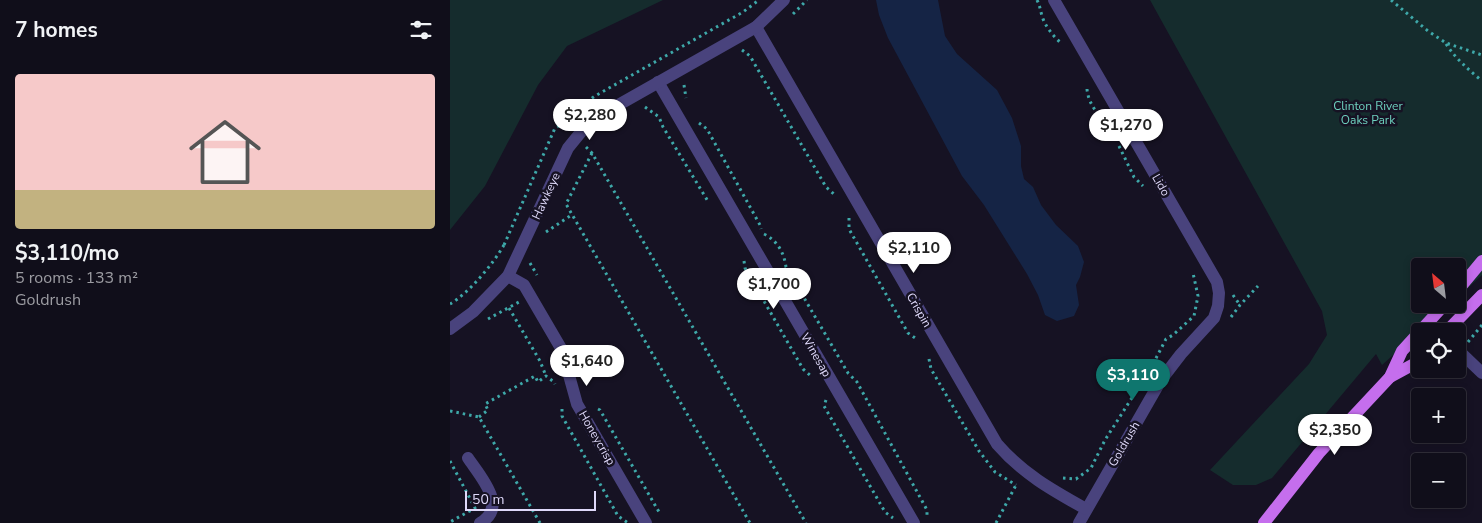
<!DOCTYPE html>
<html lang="en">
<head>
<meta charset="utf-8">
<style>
  :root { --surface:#100e1a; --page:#1e1c27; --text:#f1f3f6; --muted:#9c9ca2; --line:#302e39; --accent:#0f766e }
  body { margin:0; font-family:"Nunito Sans",sans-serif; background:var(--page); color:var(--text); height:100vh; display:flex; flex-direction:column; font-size:19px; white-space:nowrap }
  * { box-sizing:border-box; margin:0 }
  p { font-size:16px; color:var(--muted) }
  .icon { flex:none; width:28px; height:28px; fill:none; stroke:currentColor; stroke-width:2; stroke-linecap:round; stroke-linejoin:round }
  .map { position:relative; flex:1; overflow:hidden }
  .side { display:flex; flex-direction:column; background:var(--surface); width:450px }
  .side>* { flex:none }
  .needle { width:32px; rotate:332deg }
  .tools { position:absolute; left:961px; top:258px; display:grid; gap:10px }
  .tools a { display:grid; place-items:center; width:55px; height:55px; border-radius:5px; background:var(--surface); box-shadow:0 2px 8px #0003,0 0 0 1px var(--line); font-size:25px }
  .scale { position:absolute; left:15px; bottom:12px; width:131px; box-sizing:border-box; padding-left:5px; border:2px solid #dfd9fa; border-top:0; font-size:14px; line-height:18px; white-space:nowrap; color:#dfd9fa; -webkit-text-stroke:4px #161223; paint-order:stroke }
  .price { position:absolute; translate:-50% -42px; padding:0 11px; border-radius:18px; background:#fff; color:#222; font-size:16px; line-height:32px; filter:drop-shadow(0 1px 2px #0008) }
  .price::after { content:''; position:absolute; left:50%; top:30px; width:15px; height:11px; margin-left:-8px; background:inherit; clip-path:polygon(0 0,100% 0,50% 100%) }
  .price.current { background:var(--accent); color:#fff }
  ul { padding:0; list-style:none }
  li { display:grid; align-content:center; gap:10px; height:265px; padding:0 15px }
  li+li { border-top:1px solid var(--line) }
  li span { display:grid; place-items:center; height:155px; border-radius:5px; color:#555 }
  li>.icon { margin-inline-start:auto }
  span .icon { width:90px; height:90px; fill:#fffc; stroke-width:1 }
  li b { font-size:21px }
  h2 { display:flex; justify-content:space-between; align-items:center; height:60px; padding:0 15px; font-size:21px }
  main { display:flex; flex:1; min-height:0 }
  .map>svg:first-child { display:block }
</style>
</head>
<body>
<main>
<section class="side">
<h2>7 homes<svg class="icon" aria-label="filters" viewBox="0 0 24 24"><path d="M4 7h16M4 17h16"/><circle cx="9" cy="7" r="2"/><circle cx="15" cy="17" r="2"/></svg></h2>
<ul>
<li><span style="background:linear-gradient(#f6c9c9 75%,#c2b280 0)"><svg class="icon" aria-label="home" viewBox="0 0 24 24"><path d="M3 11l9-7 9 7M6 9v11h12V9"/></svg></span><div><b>$3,110/mo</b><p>5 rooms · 133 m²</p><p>Goldrush</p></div></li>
</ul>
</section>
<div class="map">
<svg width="1032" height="523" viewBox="0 0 1032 523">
  <rect width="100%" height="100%" fill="#161223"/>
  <g fill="#152c2d">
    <polygon points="0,0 213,0 117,46 88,85 35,186 0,230"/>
    <polygon points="700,0 1032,0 1032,275 1008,297 1008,266 970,266 970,304 1000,304 932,365 926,354 822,478 806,485 783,485 760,470 859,364 877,335 872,311"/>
  </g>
  <polygon fill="#152445" points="426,0 488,0 495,36 507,54 547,90 562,118 571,146 571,166 574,179 583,187 591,205 606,225 628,246 634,262 630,277 626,285 629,305 624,316 607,321 595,315 588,295 577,274 534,205 512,176 438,38 429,15"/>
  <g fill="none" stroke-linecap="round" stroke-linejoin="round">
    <g stroke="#3ea8a9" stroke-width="3" stroke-dasharray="2.5 4" stroke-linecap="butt">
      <path d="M587,0C590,6 590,9 592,16C595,26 603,36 611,43"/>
      <polyline points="941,0 978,31 996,43 1032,55"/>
      <polyline points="343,14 357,0"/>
      <path d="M996,44C1006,59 1018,69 1032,81"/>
      <polyline points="292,50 300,56 376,187 385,195"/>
      <polyline points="234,85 236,98"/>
      <path d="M637,89C638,102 647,115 657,123"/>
      <polyline points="195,107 209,117 213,127 259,203"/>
      <polyline points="249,123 257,129 310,225 311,229"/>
      <polyline points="669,146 684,177 693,186"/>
      <polyline points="136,147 142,153 356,523"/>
      <polyline points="142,153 116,204 300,523"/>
      <polyline points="399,218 399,229 458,333 468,340"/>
      <polyline points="96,232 123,214"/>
      <path d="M314,234C328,241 334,253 336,267L398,373L407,382L477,510V515"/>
      <polyline points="54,245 105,128 111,125 111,114 115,110 124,111 145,96 293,12 309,0"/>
      <polyline points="294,261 295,268 353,369 361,376"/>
      <polyline points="80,263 87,275"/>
      <polyline points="783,295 790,305"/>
      <path d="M0,304C19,293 43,264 54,245L55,246"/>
      <polyline points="59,308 90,361 96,376"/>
      <polyline points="781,317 790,305 808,286"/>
      <polyline points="38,319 69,302"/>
      <polyline points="1018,342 1032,325"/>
      <polyline points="479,359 481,369 529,451 545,472 566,485"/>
      <polyline points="703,364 716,339 723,335 744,316 748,296 743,273"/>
      <polyline points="987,374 993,369"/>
      <polyline points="376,400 374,406 435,512 443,518"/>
      <polyline points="112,409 112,416 168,516 178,523"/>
      <polyline points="148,409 150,410 209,512 210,515"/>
      <polyline points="0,411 29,417 90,523"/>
      <polyline points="29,417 38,410 35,404 85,376 88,382 96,376 104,382 105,384"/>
      <polyline points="0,461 25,508 0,522"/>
      <polyline points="613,478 626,479 641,468 655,440 685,393"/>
      <polyline points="546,523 566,485 568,486"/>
    </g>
    <g stroke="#49437d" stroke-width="12">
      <polyline points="604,0 767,282 769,293 768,306 764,318 731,354 711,380 629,523"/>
      <path d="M306,27L547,444C573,474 602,490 636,509"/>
      <polyline points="208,82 464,523"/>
      <polyline points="58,276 74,285 112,350 127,404 196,523"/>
      <polyline points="0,329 23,312 58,276 118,148 140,121 306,27 334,0"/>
      <polyline points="1008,350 1032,373"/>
      <path d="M18,458C30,476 59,507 30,523"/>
    </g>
    <g stroke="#c56eed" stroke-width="12">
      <polyline points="1008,290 1032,261"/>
      <polyline points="997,331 1032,295"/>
      <polyline points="940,377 964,364 970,358"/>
      <polyline points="814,523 869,453 940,377 952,351 995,304"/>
    </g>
  </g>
  <g text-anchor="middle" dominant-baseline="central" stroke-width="5" stroke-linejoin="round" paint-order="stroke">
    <g font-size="12" fill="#6ed1bf" stroke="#161223">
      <text x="918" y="106">Clinton River<tspan x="918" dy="14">Oaks Park</tspan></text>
    </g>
    <g font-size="12" fill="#dfd9fa" stroke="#161223">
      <text transform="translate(711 185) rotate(60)">Lido</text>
      <text transform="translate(96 196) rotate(-65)">Hawkeye</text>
      <text transform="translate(469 310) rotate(60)">Crispin</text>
      <text transform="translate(366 355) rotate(60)">Winesap</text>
      <text transform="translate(147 438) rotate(60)">Honeycrisp</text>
      <text transform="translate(674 444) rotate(-60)">Goldrush</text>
    </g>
  </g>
</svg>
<div class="tools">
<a><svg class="needle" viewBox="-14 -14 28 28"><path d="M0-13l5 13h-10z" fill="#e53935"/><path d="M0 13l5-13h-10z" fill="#9c9ca2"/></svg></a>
<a><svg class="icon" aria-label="locate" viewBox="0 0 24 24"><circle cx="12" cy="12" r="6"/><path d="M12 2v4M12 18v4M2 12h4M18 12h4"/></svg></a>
<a>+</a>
<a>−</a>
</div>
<div class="scale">50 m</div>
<b class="price" style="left:140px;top:141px">$2,280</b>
<b class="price" style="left:676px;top:151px">$1,270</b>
<b class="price" style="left:464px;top:274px">$2,110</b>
<b class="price" style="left:324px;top:310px">$1,700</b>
<b class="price" style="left:137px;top:387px">$1,640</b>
<b class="price current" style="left:683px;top:401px">$3,110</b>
<b class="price" style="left:885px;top:456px">$2,350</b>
</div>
</main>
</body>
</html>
